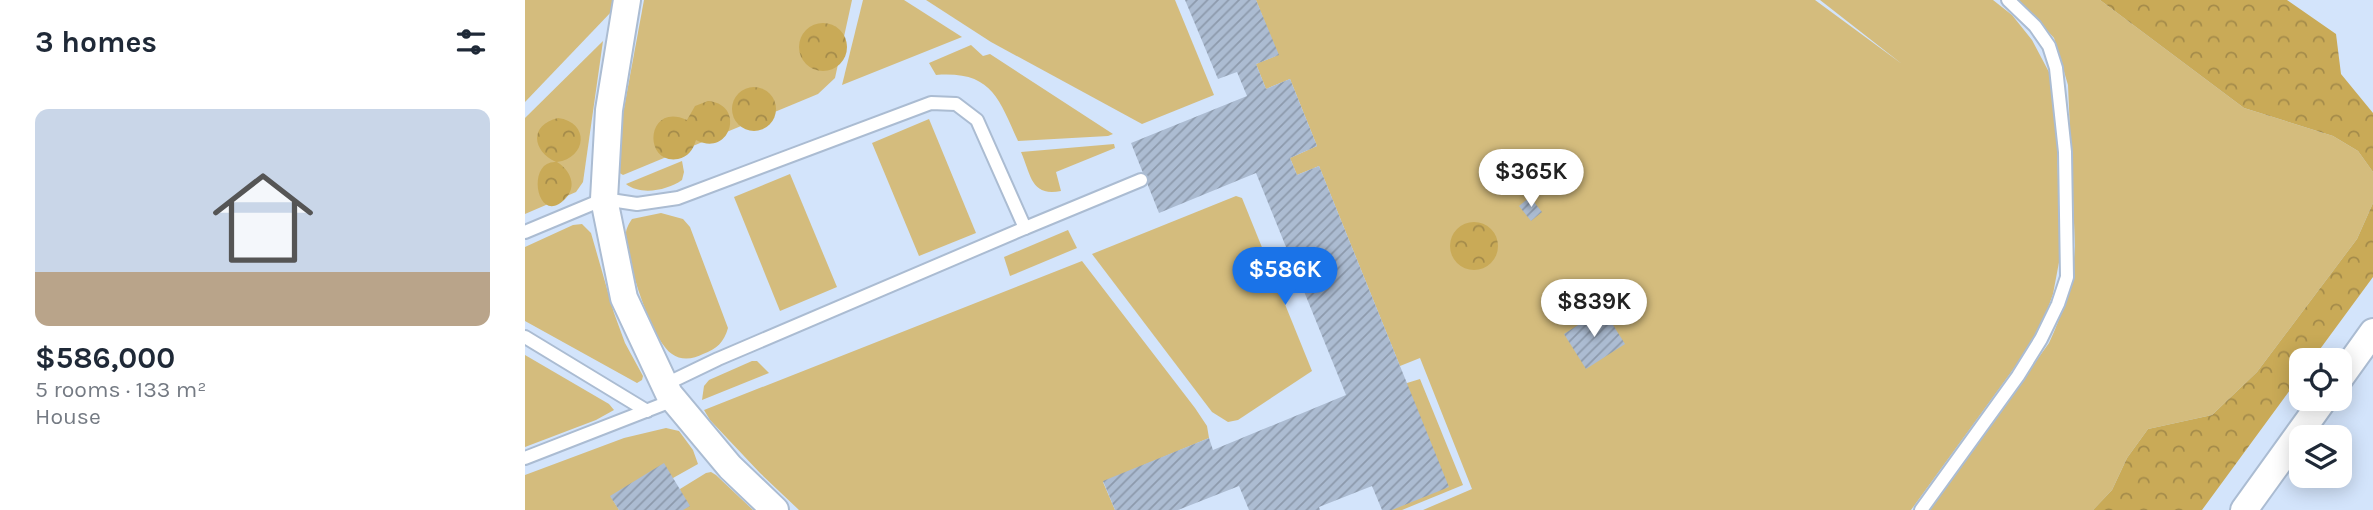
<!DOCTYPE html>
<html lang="en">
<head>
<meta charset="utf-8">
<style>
  :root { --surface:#fff; --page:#f2f2f3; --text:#1f2937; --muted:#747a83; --accent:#1a73e8 }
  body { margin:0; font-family:Karla,sans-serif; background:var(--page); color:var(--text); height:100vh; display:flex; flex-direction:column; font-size:26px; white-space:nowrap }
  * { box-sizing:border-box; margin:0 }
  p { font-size:23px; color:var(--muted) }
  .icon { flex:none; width:38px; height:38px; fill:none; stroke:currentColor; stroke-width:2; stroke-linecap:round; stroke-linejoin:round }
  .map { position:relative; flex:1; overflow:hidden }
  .panel { display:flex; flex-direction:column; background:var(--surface); width:525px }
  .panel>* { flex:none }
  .fabs { position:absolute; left:1764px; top:348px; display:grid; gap:14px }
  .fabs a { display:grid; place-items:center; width:63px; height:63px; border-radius:14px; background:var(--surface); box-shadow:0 4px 18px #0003; font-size:35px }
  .price { position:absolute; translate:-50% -60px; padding:0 16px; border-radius:24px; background:#fff; color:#222; font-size:23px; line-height:46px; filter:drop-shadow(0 2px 4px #0008) }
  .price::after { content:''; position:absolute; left:50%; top:42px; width:21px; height:16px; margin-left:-10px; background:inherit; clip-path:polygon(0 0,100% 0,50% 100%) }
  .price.active { background:var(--accent); color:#fff }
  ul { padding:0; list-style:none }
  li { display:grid; align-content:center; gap:14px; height:371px; padding:0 35px }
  li span { display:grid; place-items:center; height:217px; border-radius:14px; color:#555 }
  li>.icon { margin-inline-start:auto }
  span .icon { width:126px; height:126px; fill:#fffc; stroke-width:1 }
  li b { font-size:30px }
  h2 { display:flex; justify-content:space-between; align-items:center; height:84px; padding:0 35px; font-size:30px }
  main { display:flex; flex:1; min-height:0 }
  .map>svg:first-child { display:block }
</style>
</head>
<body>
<main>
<section class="panel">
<h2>3 homes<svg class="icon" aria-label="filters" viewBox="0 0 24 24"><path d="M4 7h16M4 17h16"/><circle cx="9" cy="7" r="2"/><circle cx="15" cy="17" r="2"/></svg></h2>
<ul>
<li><span style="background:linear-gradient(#c9d6e8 75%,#b9a48a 0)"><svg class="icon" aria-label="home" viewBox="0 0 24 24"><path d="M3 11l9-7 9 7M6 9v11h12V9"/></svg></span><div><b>$586,000</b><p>5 rooms · 133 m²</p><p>House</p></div></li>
</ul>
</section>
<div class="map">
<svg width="1848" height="510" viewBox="0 0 1848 510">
  <defs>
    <pattern id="forest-crowns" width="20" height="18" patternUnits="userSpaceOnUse" patternTransform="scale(1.75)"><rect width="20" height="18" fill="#c9aa57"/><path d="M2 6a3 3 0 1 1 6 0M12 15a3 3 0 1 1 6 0" fill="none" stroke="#a48b4a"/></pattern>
    <pattern id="building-hatch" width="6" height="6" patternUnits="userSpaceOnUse" patternTransform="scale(1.75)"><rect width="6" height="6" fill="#acbcd2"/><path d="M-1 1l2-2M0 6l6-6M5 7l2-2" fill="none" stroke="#8d9aac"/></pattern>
  </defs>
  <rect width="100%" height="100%" fill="#d3e4fb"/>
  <g fill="#d4bc7d">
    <polygon points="0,0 89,0 88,10 0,102"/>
    <polygon points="119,0 327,0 310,78 293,94 98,175 93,172 95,130"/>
    <polygon points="338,0 379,0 437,37 317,85"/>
    <polygon points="401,0 650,0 689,95 617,124 466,42"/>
    <polygon points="731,0 1290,0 1377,64 1295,0 1468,0 1487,15 1507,40 1525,74 1532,140 1535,257 1528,294 1518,322 1492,364 1386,510 898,510 947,489 895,358 875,366 794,166 772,175 765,158 792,146 765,79 741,89 731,64 753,55"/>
    <path d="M1494,0H1575L1719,108L1808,136L1833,151L1848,172V203L1832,239L1732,372L1687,415L1623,429L1602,458L1587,490L1568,510H1404L1524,343C1539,311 1548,281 1550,246L1543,85L1529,38Z"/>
    <polygon points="78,41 58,182 51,192 0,214 0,118"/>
    <path d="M446,45L458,56L465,54L588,134L583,136L493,141C473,97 466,71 411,75L404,63Z"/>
    <polygon points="404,119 451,233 394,256 347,143"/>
    <path d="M589,144L590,148L531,172L536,191C506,197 506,175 496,152Z"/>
    <path d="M157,161L159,172L157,180C143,190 116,196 101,184Z"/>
    <polygon points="265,174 312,287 255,311 209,197"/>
    <polygon points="711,196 717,198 787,371 713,420 703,422 687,412 567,254"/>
    <path d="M136,213L158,219L165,227L203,328C199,342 192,349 178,354C169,359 156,361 147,354C126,340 101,259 101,234C101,228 104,224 107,219Z"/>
    <polygon points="57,224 66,233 89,313 100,343 118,376 117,380 112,383 0,321 0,247 48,225"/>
    <polygon points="543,230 552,248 485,276 479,257"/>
    <polygon points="557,261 670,408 682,426 684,438 578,482 590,510 274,510 235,473 185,420 179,410"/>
    <polygon points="0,355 84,404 89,410 71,420 0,447"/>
    <polygon points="227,361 232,361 244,373 177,400 179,386 184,380"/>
    <polygon points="895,379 938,485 877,510 867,510 882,383"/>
    <polygon points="141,428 154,431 168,450 173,464 148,478 86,497 94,510 0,510 0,475 99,438"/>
    <polygon points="186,472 191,475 228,510 158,510 155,489 181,473"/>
  </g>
  <g fill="url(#forest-crowns)">
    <polygon points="1575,0 1762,0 1811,34 1816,74 1848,113 1848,172 1833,151 1808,136 1719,108"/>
    <circle cx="298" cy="47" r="24"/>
    <circle cx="229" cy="109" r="22"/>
    <path d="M183,101C221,104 206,158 171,140C168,150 163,157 153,159C117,165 121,101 162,120L170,106Z"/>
    <path d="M33,118C65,122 62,158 32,162C45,170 53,186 40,199C12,228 0,160 31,162C7,151 4,125 33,118Z"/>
    <polygon points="1848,203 1848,277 1787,360 1776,360 1776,375 1677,510 1568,510 1587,490 1602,458 1623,429 1687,415 1732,372 1832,239"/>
    <circle cx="949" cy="246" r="24"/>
  </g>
  <g fill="url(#building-hatch)">
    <polygon points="660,0 731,0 754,55 731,64 741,89 765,79 792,146 765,158 772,175 794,166 924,487 867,510 857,510 847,486 794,507 795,510 724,510 714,486 653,510 590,510 578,481 684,438 688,450 821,395 731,173 634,213 606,143 722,96 712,72 693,79"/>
    <polygon points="1005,197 1017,212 1006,221 994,206"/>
    <polygon points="1078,309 1100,344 1061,369 1039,334"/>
    <polygon points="139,463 165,506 158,510 94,510 85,496"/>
  </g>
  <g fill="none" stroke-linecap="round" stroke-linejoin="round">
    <defs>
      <g id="lane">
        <polyline points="500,228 616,180"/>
        <polyline points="0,232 79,199 112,204 153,198 406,103 431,104 452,120 500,228 193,359 139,385"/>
        <polyline points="0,337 122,411"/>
        <polyline points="0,458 149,400"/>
        <polyline points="1396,510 1493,376 1516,339 1533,304 1542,277 1540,152 1531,68 1524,46 1510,26 1483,0"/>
      </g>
      <g id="street">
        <polyline points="102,0 84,110 79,199 99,298 144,394 205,467 250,510"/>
        <polyline points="1815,378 1848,332"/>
        <polyline points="1719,510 1799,399"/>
      </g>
    </defs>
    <use href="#lane" stroke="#abbcd2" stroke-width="16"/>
    <use href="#street" stroke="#abbcd2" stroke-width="30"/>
    <use href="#lane" stroke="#fff" stroke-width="12"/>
    <use href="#street" stroke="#fff" stroke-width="26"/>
  </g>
</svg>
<div class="fabs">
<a><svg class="icon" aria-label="locate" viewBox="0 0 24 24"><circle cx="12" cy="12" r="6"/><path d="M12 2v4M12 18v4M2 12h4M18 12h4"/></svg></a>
<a><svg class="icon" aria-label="layers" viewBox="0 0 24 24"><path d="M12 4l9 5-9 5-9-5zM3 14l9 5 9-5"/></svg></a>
</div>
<b class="price" style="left:1006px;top:209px">$365K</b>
<b class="price active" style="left:760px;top:307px">$586K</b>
<b class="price" style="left:1069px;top:339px">$839K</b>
</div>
</main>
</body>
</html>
